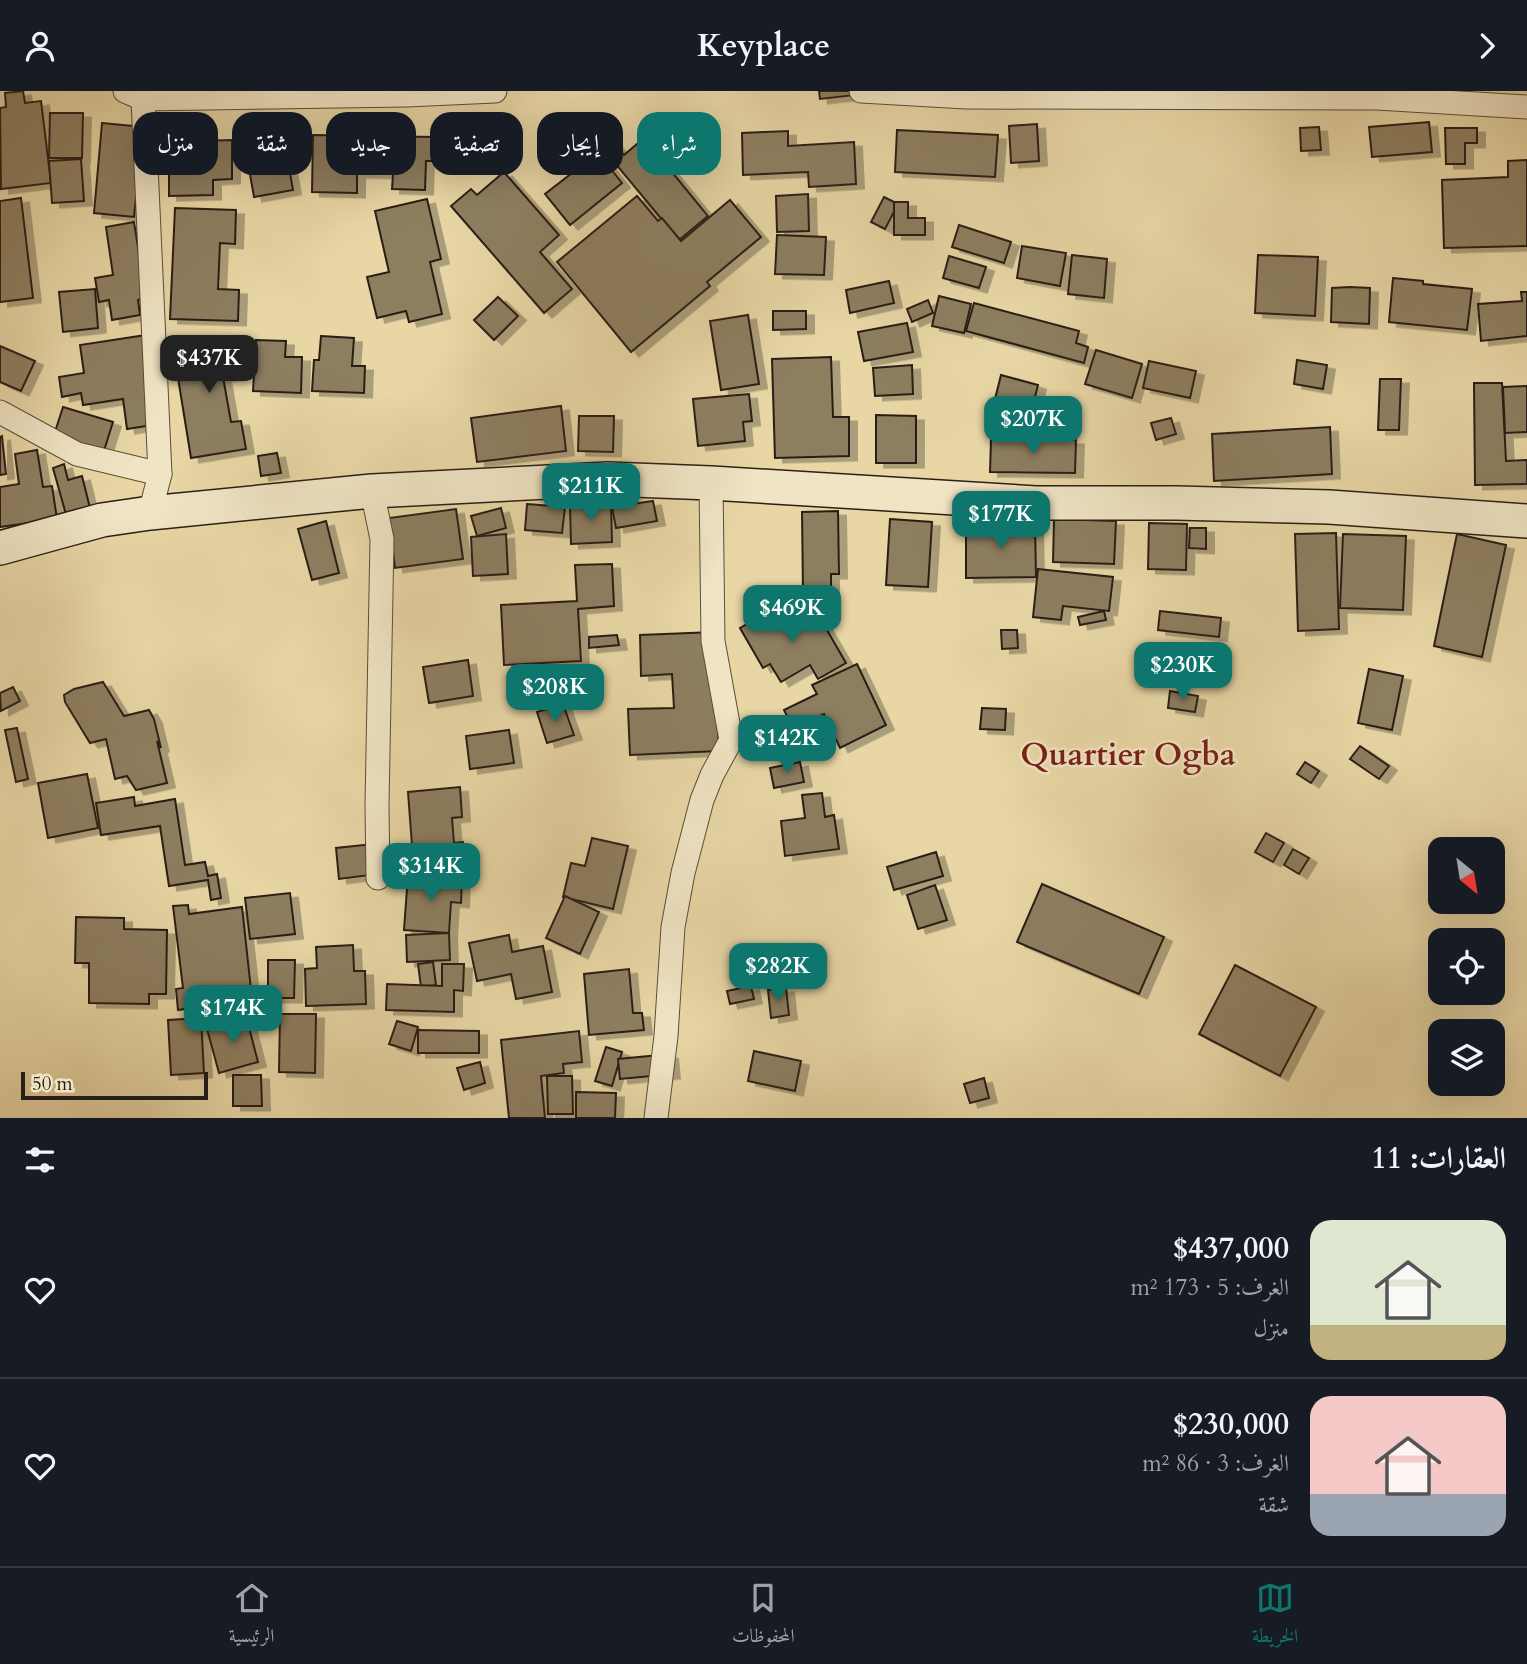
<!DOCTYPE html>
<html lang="ar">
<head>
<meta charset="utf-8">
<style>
  :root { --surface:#171b24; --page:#242831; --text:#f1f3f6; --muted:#9ea1a6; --line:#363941; --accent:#0f766e }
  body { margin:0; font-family:Cardo,Amiri,serif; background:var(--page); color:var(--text); direction:rtl; height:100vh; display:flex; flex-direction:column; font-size:26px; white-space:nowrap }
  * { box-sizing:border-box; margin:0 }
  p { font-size:23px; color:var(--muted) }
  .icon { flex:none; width:38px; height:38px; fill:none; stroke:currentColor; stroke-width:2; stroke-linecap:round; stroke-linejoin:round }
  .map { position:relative; height:1027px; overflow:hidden; direction:ltr }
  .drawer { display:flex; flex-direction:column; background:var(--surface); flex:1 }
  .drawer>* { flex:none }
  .top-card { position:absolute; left:21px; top:21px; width:700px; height:63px; direction:rtl; display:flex; gap:14px }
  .needle { width:46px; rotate:150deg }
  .tools { position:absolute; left:1428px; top:746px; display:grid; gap:14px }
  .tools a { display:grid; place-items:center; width:77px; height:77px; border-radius:14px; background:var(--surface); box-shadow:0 7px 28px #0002; font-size:35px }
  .scale { position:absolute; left:21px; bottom:18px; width:187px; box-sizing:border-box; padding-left:7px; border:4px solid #2a1f16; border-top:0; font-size:19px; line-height:24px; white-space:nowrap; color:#2a1f16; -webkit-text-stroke:5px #f0e4c4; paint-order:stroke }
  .price { position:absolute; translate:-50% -60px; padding:0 16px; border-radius:14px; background:var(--accent); color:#fff; font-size:23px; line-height:46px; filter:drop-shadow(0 2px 4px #0008) }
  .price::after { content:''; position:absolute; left:50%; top:42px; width:21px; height:16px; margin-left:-10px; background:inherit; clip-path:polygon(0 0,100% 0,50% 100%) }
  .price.active { background:#222; color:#fff }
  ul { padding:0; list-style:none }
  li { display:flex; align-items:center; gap:21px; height:175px; padding:0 21px }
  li+li { border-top:2px solid var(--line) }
  li span { display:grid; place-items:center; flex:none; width:196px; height:140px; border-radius:21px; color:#555 }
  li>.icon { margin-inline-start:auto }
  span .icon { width:84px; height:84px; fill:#fffc; stroke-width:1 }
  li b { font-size:30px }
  h2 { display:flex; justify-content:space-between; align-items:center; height:84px; padding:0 21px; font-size:30px }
  .pill { padding:0 24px; border-radius:21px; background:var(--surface); box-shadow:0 7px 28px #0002; font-size:24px; line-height:63px }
  .pill.active { background:var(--accent); color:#fff }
  header { display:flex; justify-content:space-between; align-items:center; height:91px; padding:0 21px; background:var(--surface); font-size:32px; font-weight:700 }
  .menu { display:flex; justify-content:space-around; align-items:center; height:98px; border-top:2px solid var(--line); background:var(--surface); font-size:19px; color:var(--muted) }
  .menu a { display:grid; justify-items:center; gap:4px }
  .menu .active { color:var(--accent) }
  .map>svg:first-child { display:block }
</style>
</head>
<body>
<header><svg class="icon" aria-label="forward" viewBox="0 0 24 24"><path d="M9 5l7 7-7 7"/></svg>Keyplace<svg class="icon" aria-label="person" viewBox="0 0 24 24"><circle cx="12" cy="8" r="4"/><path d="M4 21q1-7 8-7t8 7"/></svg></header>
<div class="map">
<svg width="1527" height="1027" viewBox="0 0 1527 1027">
  <defs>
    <filter id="shadow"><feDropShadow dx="8" dy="4.5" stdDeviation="0" flood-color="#0004"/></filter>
  </defs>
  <rect width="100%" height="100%" fill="#e8d6a5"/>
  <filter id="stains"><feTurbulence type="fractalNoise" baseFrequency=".00286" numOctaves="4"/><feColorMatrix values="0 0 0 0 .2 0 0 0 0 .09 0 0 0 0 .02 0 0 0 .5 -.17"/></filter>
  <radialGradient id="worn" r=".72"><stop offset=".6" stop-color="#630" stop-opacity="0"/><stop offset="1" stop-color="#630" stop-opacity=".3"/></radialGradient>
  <g fill="#8d7e60" stroke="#2a1f16" stroke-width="2" filter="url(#shadow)">
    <polygon points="23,0 25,12 41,10 51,92 1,98 0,17 6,16 5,2"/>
    <polygon points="819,0 863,0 864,3 820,8"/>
    <polygon points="50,22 83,22 82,67 49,67"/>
    <polygon points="1429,31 1432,61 1372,66 1369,36"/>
    <polygon points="102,32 143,36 134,126 94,122"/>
    <polygon points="1037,33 1039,70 1011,72 1009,35"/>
    <polygon points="1319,36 1321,59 1301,60 1300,37"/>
    <polygon points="440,37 461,40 457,71 436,69"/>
    <polygon points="1445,37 1477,37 1477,52 1465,52 1465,73 1446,73"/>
    <polygon points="897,39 998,44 995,86 895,81"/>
    <polygon points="788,40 788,55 854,51 856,93 809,96 808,81 743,84 742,42"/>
    <polygon points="313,44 434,46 433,70 426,70 425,99 392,98 393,83 357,82 357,102 312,101"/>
    <polygon points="644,47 708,125 679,149 604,59 614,52 624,64"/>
    <polygon points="284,48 293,99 254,106 245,55"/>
    <polygon points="232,49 232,88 213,89 213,104 169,105 169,51"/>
    <polygon points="598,62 622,92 570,134 545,103"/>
    <polygon points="81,68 84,110 52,112 49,70"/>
    <polygon points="1527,69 1527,155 1444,157 1442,89 1508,86 1508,70"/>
    <polygon points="504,81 559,144 540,161 572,198 544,222 451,115 471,98 477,104"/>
    <polygon points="808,103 809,140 777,141 776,105"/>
    <polygon points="637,105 658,130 662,127 681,150 730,109 761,146 707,191 710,195 631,261 557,171"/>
    <polygon points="884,106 898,113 885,138 871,131"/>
    <polygon points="21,107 33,207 0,211 0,110"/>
    <polygon points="427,108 441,168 430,171 442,223 409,231 406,220 377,227 367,186 389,181 375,120"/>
    <polygon points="894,111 908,111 908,127 925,127 925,144 894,144"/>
    <polygon points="175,117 236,119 235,153 220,152 218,198 239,199 238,230 170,228"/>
    <polygon points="134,131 146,207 138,209 140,224 112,229 109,209 99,211 95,187 113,184 106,136"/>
    <polygon points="959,134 1011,151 1004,172 952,156"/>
    <polygon points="777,144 826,146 824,184 775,183"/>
    <polygon points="1022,155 1066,162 1060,195 1017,187"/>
    <polygon points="1072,164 1107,168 1104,207 1068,203"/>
    <polygon points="1258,164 1318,166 1315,225 1255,222"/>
    <polygon points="949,165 986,176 979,197 943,187"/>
    <polygon points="1393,187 1423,190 1423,193 1472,198 1467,239 1389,231"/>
    <polygon points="889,190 894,212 850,222 846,199"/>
    <polygon points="1350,196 1370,197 1369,233 1331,231 1332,197"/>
    <polygon points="95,198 98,237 63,241 59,201"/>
    <polygon points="1521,201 1527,201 1527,245 1481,250 1478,213 1522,210"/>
    <polygon points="939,205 971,213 964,242 932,235"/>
    <polygon points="498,206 518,225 494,249 474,229"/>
    <polygon points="928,209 933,222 912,231 907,218"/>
    <polygon points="974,212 1079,240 1076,252 1088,256 1084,272 966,240"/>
    <polygon points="773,220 806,220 806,238 773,239"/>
    <polygon points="748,224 759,293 721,299 710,230"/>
    <polygon points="907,232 913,261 864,270 858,241"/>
    <polygon points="146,244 159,333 127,338 123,308 83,314 81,302 62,306 59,286 84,282 80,254"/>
    <polygon points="238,245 243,283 223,286 231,331 241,330 246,358 191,367 173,256"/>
    <polygon points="321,245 354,247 352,275 365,275 364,302 312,300 314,269 319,269"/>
    <polygon points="256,249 286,250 285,266 302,266 301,302 253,300"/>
    <polygon points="0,255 35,270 21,300 0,291"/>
    <polygon points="1096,259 1142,273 1132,307 1085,293"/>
    <polygon points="831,266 833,326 849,326 849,365 775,367 772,268"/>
    <polygon points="1297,269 1327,274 1323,298 1294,293"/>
    <polygon points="1149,270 1196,280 1190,307 1143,297"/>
    <polygon points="912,274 913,303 875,305 873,277"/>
    <polygon points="1001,284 1038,294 1025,345 1003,339 1006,324 992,320"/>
    <polygon points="1380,288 1401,288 1399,339 1378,339"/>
    <polygon points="1474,292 1502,292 1506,370 1527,369 1527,393 1475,394"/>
    <polygon points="1527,295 1527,341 1505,342 1503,296"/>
    <polygon points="749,303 752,330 743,331 745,350 698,355 693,308"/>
    <polygon points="561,315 566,360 477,371 471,327"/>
    <polygon points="63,316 113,331 102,366 52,350"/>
    <polygon points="876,324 916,325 916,372 876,372"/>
    <polygon points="579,325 614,325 613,361 578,360"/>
    <polygon points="1171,327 1176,343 1156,349 1151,332"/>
    <polygon points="1330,336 1332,383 1214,390 1212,343"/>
    <polygon points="2,345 6,383 0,384 0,346"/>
    <polygon points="991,349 1076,349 1075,382 990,381"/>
    <polygon points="37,359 43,396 52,395 57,428 0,436 0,396 19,393 15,363"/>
    <polygon points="277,362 281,382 261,385 258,365"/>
    <polygon points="64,373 68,389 82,385 91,421 67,427 53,377"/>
    <polygon points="653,410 657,430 616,437 612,416"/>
    <polygon points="611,412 612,451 571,453 570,414"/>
    <polygon points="527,413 565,416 562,442 525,439"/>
    <polygon points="501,417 506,437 477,445 471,425"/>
    <polygon points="456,418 463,468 395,477 389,427"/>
    <polygon points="838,420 839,483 831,483 831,500 803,501 802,421"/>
    <polygon points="890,428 932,431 928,496 886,494"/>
    <polygon points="1054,428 1116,430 1114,473 1053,471"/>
    <polygon points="326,430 339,482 312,489 298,438"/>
    <polygon points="1149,432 1187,433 1186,479 1148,478"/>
    <polygon points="1035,433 1036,486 966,487 966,435"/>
    <polygon points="1190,437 1206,437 1206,458 1189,457"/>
    <polygon points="1336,442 1339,538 1298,540 1295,443"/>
    <polygon points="506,443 508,483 473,485 471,446"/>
    <polygon points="1343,443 1406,445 1403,519 1340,517"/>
    <polygon points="1457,443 1506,454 1482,566 1434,555"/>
    <polygon points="612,473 614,515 578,518 581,570 504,574 501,514 577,510 575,474"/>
    <polygon points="1038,478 1113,486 1109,520 1063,515 1061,529 1033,526"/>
    <polygon points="782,512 798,539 820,527 846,572 818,588 810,574 781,591 770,573 763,577 740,537"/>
    <polygon points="1104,520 1106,529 1080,534 1078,526"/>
    <polygon points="1160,520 1221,527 1219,546 1158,539"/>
    <polygon points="1001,539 1017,539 1018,557 1002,558"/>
    <polygon points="714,541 719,660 630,664 628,618 674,617 672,583 641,585 640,544"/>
    <polygon points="617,544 619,554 589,557 589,546"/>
    <polygon points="468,569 473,605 429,612 423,576"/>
    <polygon points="857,573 886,634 840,657 824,623 793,637 784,619 817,603 812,594"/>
    <polygon points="1369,578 1403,585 1392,639 1358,632"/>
    <polygon points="103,591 124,625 149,619 154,628 161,657 157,650 167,692 136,699 127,685 115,688 106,648 90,652 65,611 64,604 74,598"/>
    <polygon points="13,596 20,610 1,620 0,602"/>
    <polygon points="1170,600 1198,605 1195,621 1168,617"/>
    <polygon points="563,613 574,644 547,652 537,621"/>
    <polygon points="982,617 1006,618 1005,639 980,638"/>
    <polygon points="17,637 28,688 16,691 5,639"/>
    <polygon points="509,639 514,672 470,678 466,645"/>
    <polygon points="1360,655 1389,675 1379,688 1350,668"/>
    <polygon points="800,671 804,691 774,697 770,677"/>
    <polygon points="1305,671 1319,680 1311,692 1297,683"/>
    <polygon points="87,683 98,737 48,747 38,692"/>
    <polygon points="460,696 462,726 452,727 454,752 463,751 464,764 413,768 408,701"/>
    <polygon points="822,702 825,726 834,724 839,758 785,765 781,730 805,727 802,704"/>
    <polygon points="134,706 135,715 175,708 185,774 205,771 208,785 217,783 221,807 211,809 208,789 169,795 160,735 101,744 96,712"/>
    <polygon points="1266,742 1284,752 1273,771 1255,761"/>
    <polygon points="592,747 628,755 613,818 563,806 571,772 585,775"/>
    <polygon points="383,752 386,782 339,788 336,757"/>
    <polygon points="1293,758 1309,767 1299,783 1284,774"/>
    <polygon points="936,761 943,785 894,799 887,776"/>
    <polygon points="408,784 462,787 461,812 451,811 449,842 404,839"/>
    <polygon points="1042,793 1164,846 1139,903 1017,851"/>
    <polygon points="935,794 947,829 918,838 907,804"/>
    <polygon points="290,802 295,843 250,848 245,807"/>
    <polygon points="565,805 599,821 580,863 546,847"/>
    <polygon points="188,814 189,823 242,816 252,908 178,919 176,898 183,897 173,815"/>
    <polygon points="76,826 124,827 124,838 167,839 166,903 149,903 149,913 89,912 89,872 75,872"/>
    <polygon points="449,842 450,869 407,871 406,844"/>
    <polygon points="509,844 512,861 543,855 552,901 516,908 511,883 477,890 469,852"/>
    <polygon points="353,854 354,880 365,880 366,913 306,915 305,878 317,877 316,856"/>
    <polygon points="268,869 295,869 294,907 268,907"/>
    <polygon points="433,871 436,894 421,896 418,873"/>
    <polygon points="442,873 464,873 463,900 454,899 454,921 386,919 387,893 442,895"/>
    <polygon points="1235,874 1316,916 1280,985 1199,943"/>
    <polygon points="629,878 633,922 642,922 644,939 589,944 584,883"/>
    <polygon points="751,895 754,908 730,913 727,900"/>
    <polygon points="786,897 789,924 771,927 768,899"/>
    <polygon points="245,921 258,971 219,982 207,938 238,930 236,923"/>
    <polygon points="280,923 316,923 315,982 279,981"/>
    <polygon points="201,927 204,982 171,984 168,929"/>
    <polygon points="397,930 418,936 411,960 389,953"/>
    <polygon points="418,939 479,940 479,962 418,962"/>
    <polygon points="579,940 582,971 563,973 564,982 541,985 545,1027 509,1027 501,949"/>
    <polygon points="606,956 622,961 612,995 595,990"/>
    <polygon points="754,960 801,970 795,1000 748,990"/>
    <polygon points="670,963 672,983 620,988 618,968"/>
    <polygon points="480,971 485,992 464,999 457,977"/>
    <polygon points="233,984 261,984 262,1015 233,1015"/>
    <polygon points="547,985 572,985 573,1023 548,1023"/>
    <polygon points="984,987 989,1007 970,1012 964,993"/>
    <polygon points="576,1001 616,1002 615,1027 576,1027"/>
  </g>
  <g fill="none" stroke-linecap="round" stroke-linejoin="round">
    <defs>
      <g id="minor">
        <polyline points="125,0 143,8 407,4 495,0"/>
        <polyline points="861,0 966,6 1377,7 1527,16"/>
        <polyline points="143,8 160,383 150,422"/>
        <polyline points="0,321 77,363 160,383"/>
        <polyline points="372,400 382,448 377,714 378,787"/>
        <polyline points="656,1027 666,945 673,836 683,782 702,709 712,684 731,649 713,550 711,392"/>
      </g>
      <polyline id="secondary" points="0,457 102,429 150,422 372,400 608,388 711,392 1036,412 1176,412 1329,416 1527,430"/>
    </defs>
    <use href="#minor" stroke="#5a4d3a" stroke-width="25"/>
    <use href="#secondary" stroke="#2a1f16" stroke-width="36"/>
    <use href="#minor" stroke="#f0e4c4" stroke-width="23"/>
    <use href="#secondary" stroke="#f0e4c4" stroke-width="33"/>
  </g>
  <g text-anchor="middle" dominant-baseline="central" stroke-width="5" stroke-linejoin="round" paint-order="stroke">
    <g font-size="32" font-weight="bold" fill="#7a1f14" stroke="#f0e4c4">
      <text x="1128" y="664">Quartier Ogba</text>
    </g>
  </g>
  <rect width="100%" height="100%" filter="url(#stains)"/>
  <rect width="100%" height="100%" fill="url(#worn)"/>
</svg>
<div class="tools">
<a><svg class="needle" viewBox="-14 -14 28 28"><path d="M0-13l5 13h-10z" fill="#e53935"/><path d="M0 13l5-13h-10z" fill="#9ea1a6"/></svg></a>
<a><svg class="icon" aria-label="locate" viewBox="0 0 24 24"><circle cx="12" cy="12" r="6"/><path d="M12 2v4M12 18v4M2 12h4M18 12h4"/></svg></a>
<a><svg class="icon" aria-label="layers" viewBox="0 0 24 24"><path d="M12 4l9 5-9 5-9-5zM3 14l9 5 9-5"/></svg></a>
</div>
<div class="scale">50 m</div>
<b class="price active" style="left:209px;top:304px">$437K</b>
<b class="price" style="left:1033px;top:365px">$207K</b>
<b class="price" style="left:591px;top:432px">$211K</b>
<b class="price" style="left:1001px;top:460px">$177K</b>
<b class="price" style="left:792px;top:554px">$469K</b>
<b class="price" style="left:1183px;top:611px">$230K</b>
<b class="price" style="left:555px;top:633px">$208K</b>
<b class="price" style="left:787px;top:684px">$142K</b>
<b class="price" style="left:431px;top:812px">$314K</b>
<b class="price" style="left:778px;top:912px">$282K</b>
<b class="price" style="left:233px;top:954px">$174K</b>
<div class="top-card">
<a class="pill active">شراء</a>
<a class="pill">إيجار</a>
<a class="pill">تصفية</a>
<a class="pill">جديد</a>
<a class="pill">شقة</a>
<a class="pill">منزل</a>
</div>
</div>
<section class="drawer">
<h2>العقارات: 11<svg class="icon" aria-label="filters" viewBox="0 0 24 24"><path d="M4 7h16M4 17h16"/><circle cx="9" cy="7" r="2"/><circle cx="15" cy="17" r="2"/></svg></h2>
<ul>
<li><span style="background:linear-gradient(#dfe7d0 75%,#c2b280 0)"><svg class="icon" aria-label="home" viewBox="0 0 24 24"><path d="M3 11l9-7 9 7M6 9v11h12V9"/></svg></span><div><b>$437,000</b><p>الغرف: 5 · 173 m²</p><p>منزل</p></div><svg class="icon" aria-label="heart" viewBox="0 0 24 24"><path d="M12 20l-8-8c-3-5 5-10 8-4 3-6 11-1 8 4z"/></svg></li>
<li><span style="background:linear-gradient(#f6c9c9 70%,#9aa5b1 0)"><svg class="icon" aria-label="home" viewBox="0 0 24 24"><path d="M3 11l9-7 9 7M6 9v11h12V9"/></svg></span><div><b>$230,000</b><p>الغرف: 3 · 86 m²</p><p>شقة</p></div><svg class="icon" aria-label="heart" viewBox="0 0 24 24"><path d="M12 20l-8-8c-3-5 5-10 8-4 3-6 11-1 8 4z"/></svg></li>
</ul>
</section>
<nav class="menu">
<a class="active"><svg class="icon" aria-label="map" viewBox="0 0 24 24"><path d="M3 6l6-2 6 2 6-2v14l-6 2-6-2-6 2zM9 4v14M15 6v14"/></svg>الخريطة</a>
<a><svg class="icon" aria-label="saved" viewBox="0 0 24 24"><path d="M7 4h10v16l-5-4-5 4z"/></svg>المحفوظات</a>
<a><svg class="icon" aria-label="home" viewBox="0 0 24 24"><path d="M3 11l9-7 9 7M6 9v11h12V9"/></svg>الرئيسية</a>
</nav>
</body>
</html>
